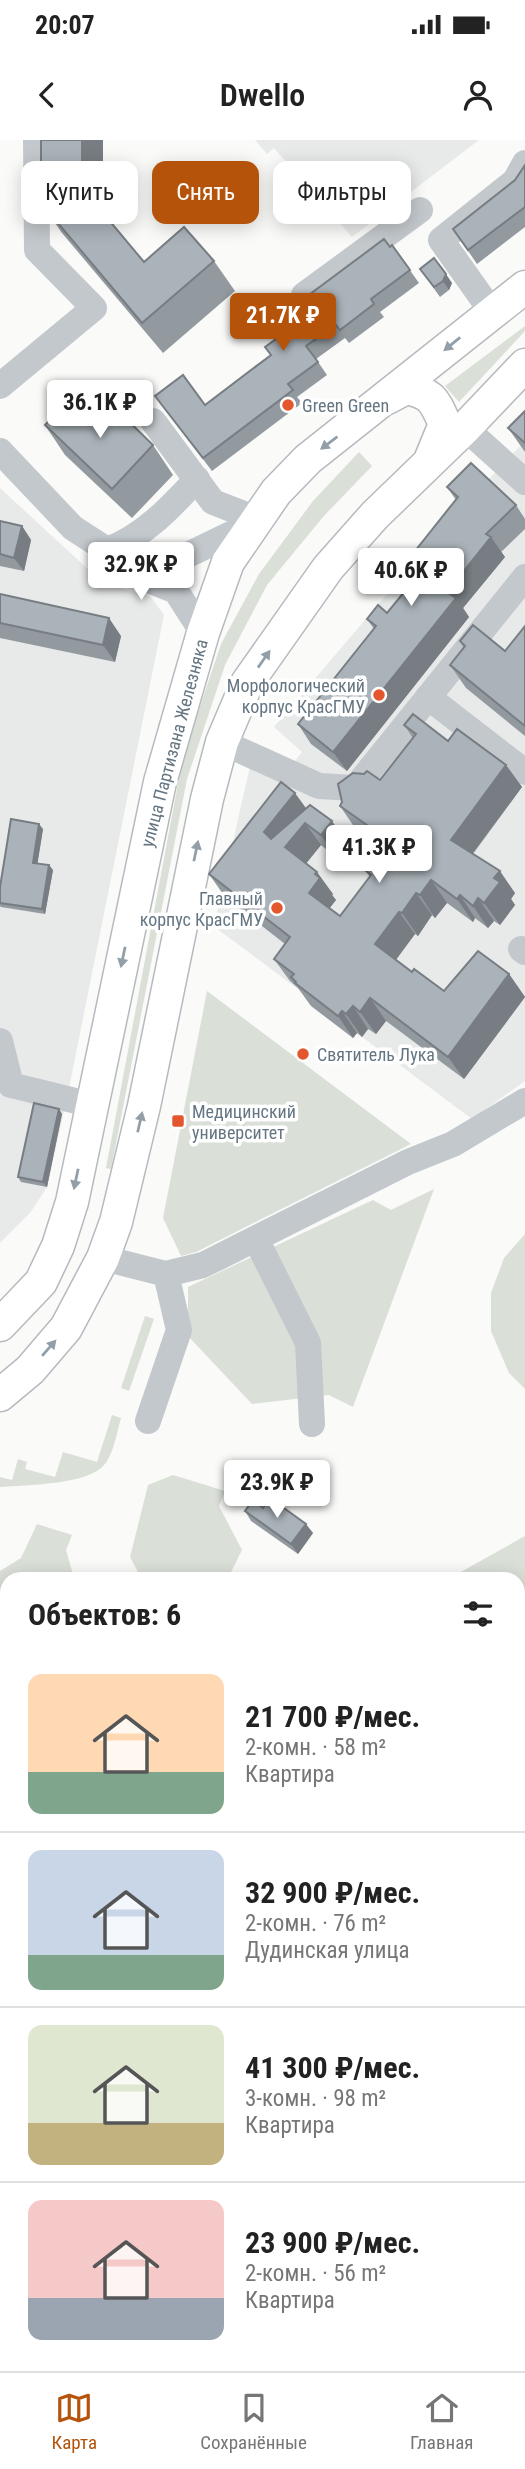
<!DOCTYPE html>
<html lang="ru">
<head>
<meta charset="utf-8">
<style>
  :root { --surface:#fff; --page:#f2f2f2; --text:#222; --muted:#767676; --line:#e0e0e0; --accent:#b45309 }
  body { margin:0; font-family:"Roboto Condensed",sans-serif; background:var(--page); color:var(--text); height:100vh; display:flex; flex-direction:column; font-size:26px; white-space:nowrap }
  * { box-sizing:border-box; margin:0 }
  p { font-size:23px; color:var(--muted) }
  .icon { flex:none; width:38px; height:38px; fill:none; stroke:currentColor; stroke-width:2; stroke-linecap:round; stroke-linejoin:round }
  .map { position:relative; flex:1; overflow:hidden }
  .panel { position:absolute; left:0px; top:1432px; width:525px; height:800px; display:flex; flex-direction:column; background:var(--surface); border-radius:21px 21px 0 0; box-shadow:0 4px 18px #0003 }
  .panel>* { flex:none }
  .guide { position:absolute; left:21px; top:21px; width:483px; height:63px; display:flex; gap:14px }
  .price { position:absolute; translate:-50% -60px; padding:0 16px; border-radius:7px; background:#fff; color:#222; font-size:23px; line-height:46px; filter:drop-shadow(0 2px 4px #0008) }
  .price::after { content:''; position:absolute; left:50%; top:42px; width:21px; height:16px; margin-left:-10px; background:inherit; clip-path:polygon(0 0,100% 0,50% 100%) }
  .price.active { background:var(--accent); color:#fff }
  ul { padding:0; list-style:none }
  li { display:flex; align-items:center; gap:21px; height:175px; padding:0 28px }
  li+li { border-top:2px solid var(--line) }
  li span { display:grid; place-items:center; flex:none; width:196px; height:140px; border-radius:14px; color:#555 }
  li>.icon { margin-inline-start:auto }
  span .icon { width:84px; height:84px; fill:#fffc; stroke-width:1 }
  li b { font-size:30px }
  h2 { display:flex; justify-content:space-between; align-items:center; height:84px; padding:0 28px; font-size:30px }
  .tag { padding:0 24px; border-radius:14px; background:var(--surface); box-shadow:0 4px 18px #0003; font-size:24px; line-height:63px }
  .tag.active { background:var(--accent); color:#fff }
  .status { display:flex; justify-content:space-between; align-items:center; height:49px; padding:0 35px; background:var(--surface); direction:ltr }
  .status svg { height:19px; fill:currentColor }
  header { display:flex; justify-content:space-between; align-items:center; height:91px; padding:0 28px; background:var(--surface); font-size:32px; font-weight:600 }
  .dock { display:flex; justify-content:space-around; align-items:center; height:98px; border-top:2px solid var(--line); background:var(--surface); font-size:19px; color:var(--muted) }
  .dock a { display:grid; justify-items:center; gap:4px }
  .dock .active { color:var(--accent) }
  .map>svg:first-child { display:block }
</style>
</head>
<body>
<div class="status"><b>20:07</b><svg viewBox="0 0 49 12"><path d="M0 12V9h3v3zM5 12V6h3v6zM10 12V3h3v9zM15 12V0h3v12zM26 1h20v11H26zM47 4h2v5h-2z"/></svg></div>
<header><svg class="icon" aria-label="back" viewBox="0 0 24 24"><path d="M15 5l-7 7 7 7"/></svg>Dwello<svg class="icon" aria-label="person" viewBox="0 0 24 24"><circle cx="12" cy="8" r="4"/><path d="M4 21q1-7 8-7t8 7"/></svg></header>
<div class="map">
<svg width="525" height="2231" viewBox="0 0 525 2231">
  <rect width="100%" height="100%" fill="#fafaf8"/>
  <g fill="#e8e9e9">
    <polygon points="255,0 479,0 352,97 274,8 267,14"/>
    <polygon points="525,301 525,381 485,343"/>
    <polygon points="0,348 104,444 150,456 164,475 67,958 47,1047 30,1073 0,1103"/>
    <polygon points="461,367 525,389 525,941 472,979 216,788 216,777 250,626 282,638 302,612 274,587"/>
  </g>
  <g fill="#dadfd7">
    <polygon points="525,186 525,191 459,262 445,246"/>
    <polygon points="359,312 372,326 323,377 267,445 225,525 187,639 111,1029 106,1028 183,617 221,504 259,434 313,361"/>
    <polygon points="207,851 411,1004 196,1112 181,1116 163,1078"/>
    <polygon points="434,1049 353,1267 329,1255 252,1264 188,1196 188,1147 373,1060 391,1070"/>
    <polygon points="525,1094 525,1249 509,1233 491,1191 491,1153 504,1118"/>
    <polygon points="145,1176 154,1179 129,1251 121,1248"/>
    <path d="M112,1275L121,1278C117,1292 114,1312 105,1324C89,1345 25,1345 0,1347V1337L12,1340L18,1319L27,1322L25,1329L55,1337L63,1312L97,1322Z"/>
    <polygon points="173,1335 225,1351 219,1366 242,1410 228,1438 141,1438 130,1417 148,1345"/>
    <polygon points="37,1384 72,1395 66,1410 74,1438 7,1438 7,1481 0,1482 0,1431 21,1418"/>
    <polygon points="525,1396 525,1549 518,1552 518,1438 450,1438"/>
    <polygon points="7,1528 7,1598 0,1586 0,1532"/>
  </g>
  <polygon fill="#bbc7cb" points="525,1557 525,2231 123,2231 86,2226 76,2231 0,2231 0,1793 7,1784 7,2224 518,2224 518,1561"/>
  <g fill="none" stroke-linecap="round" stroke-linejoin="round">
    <defs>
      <g id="major">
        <path d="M387,258L406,248C433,254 434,260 445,284L431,318"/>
        <polyline points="0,1185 41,1142 58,1106 72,1062 160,642 203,493 228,422 276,352 308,319 525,147"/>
        <polyline points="0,1255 30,1230 66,1188 103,1118 116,1082 144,966 207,659 222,602 247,543 328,428 375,375 465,288 525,225"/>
      </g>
    </defs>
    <use href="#major" stroke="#b5babe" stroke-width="35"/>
    <g stroke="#c3c8cc" stroke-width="26">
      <polyline points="304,155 420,70"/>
      <polyline points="492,172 441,100 515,41 525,23"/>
      <polyline points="0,246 94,168 37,110 36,0"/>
      <polyline points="153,281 213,362 259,380"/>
      <polyline points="465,288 525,342"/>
      <polyline points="0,311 73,388 107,410 133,421 171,423 258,381"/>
      <path d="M107,410C143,397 171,367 197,339"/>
      <polyline points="120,423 127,429 143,438 176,451 203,493"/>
      <polyline points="428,557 525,632"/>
      <polyline points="222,602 319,646 355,648 525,437"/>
      <polyline points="521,809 525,812"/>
      <polyline points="0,901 11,945 92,965"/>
      <polyline points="256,1099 308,1203 312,1284"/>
      <polyline points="103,1118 166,1134 203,1125 408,1022 453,1004 525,961"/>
      <polyline points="148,1281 179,1190 166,1134"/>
    </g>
    <use href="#major" stroke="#fff" stroke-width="32"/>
  </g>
  <g fill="#929a9f">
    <polygon points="41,0 103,0 103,73 144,122 214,121 235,151 163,213 62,93 41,63"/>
    <polygon points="525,25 525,87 477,124 453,89 515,40"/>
    <polygon points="392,105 419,143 380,172 384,177 349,203 345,198 316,219 327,235 297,257 302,263 212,331 155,256 205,265 271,215 294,186"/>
    <polygon points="420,129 452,143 449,150 440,157"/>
    <polygon points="88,268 105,280 153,305 173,335 132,378 65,315 45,285"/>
    <polygon points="525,271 525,312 508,288"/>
    <polygon points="447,347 516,365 525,379 525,389 501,412 505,417 463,468 469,477 347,631 311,604 298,584 374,489 367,479 387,473 425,426 415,411 456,360"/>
    <polygon points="0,381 22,386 31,400 24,431 0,426"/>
    <polygon points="0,454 121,496 115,522 0,498"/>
    <polygon points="525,486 525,596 466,548 450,525 464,508 460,501 505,511"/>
    <polygon points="404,585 448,601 506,625 522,647 473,714 515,753 511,759 515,765 500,785 494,781 488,788 475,778 473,782 447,763 435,778 432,775 418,796 415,794 396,820 412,832 444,851 509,834 525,857 464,939 386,881 376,894 368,889 362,897 357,893 353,898 311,866 298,848 290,841 274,819 285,804 225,757 209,734 306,669 348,704 337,718 321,705 306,723 333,754 332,755 336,760 329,769 340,776 370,737 365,730 380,710 375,703 375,702 355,688 340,666 380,640 413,598"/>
    <polygon points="43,689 37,723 53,730 45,774 1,767 0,766 0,747"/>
    <polygon points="59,969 62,974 47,1047 21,1042 18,1037"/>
    <polygon points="245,1371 313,1393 298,1414 251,1381"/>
  </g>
  <g fill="#777d82">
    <polygon points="82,0 103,0 103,77 82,48"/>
    <polygon points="446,134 452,143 449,150 443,141"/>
    <polygon points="22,386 31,400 24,431 14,418"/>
    <polygon points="491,397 505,417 463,468 469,477 347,631 333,612 447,452"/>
    <polygon points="109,478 121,496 115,522 103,505"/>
    <polygon points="506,625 522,647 466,722 451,700"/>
    <polygon points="295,653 311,675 279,714 264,692"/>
    <polygon points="332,681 348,704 337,718 321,695"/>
    <polygon points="305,683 321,705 301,730 285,707"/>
    <polygon points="39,684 43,689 37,727 33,723"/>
    <polygon points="49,725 53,730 45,774 42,769"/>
    <polygon points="500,731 515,753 511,759 515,765 500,785 484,763 494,738"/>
    <polygon points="317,732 333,754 332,755 336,760 324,775 309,753"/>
    <polygon points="431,740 447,763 435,778 420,755"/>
    <polygon points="416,753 432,775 418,796 402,773"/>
    <polygon points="460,755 475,778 473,782 457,759"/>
    <polygon points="478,758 494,781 488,788 473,766"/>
    <polygon points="399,772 415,794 391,826 375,804"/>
    <polygon points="509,834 525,857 464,939 448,917"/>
    <polygon points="370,858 386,881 376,894 360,872"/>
    <polygon points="353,866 368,889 362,897 346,874"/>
    <polygon points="342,871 357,893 353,898 338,876"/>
    <polygon points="59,969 62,974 47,1047 43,1042"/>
    <polygon points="306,1384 313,1393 298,1414 291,1404"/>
  </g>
  <g fill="#aab3b9" stroke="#777d82" stroke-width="2">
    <polygon points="41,0 82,0 82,48 144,122 184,87 214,121 142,183 41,63"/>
    <polygon points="525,25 525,67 468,110 453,89 515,40"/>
    <polygon points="384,99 390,107 392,105 410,130 371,159 374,164 340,190 336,185 306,206 318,222 288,244 293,250 203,318 155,256 183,235 205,265 271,215 265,207 294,186 286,172"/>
    <polygon points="434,118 446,134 443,141 434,147 420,129"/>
    <polygon points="74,255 88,268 90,266 105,280 116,269 153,305 112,349 45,285"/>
    <polygon points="525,271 525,303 508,288"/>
    <polygon points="471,323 516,365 486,394 491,397 447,452 456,458 333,612 298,584 376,486 367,479 378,465 387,473 429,422 415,411 458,357 447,347"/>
    <polygon points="0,381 22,386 14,418 0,414"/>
    <polygon points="0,454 109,478 103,505 0,483"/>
    <polygon points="473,485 505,511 525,486 525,586 450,525 465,506 460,501"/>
    <polygon points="413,574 448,601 457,589 506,625 451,700 500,731 494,738 500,742 484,763 478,758 473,766 460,755 457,759 431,740 420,755 416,753 402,773 399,772 375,804 412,832 414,829 444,851 478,811 509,834 448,917 370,858 360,872 353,866 346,874 342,871 338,876 295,843 296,842 291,837 294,834 274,819 290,797 209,734 281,642 295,653 264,692 271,699 310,665 332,681 321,695 305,683 285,707 317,732 315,734 320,738 309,753 340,776 371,735 365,730 381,708 375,703 381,695 340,666 342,662 338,644 353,633 364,634 367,631 380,640 416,594 404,585"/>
    <polygon points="11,679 39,684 33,723 49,725 42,769 0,763 0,747"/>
    <polygon points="34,963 59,969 43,1042 18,1037"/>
    <polygon points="270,1358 306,1384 291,1404 245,1371 253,1360 263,1368"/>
  </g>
  <defs><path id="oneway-solid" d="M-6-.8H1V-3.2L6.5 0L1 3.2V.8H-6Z" transform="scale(1.75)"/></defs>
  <g fill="#939fa8">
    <use href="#oneway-solid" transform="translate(452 204) rotate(141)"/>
    <use href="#oneway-solid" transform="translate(329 303) rotate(143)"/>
    <use href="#oneway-solid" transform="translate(264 519) rotate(-55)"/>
    <use href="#oneway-solid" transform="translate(196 711) rotate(-78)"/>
    <use href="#oneway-solid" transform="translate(123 817) rotate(102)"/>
    <use href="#oneway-solid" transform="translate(140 982) rotate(-77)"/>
    <use href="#oneway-solid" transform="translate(76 1039) rotate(102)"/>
    <use href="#oneway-solid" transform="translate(49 1208) rotate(-49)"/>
  </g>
  <g fill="#e4572e" stroke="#fff" stroke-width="2.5">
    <circle cx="288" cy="265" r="7"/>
    <circle cx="379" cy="555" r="7"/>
    <circle cx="277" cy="768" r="7"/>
    <circle cx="303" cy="914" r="7"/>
    <rect x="171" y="974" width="14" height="14" rx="3.5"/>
  </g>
  <g text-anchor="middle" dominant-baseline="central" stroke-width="7" stroke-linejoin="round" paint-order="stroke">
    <g font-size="18" fill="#657683" stroke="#fff" text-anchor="start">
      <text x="302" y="265">Green Green</text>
      <text x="365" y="545" text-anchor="end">Морфологический<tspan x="365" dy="21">корпус КрасГМУ</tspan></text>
      <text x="263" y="758" text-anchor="end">Главный<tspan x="263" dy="21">корпус КрасГМУ</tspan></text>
      <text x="317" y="914">Святитель Лука</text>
      <text x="192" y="971">Медицинский<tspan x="192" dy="21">университет</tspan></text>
    </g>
    <g font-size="18" fill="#657683" stroke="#fff">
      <text transform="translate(174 603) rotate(-75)">улица Партизана Железняка</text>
    </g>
  </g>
</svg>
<b class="price active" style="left:283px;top:213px">21.7K ₽</b>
<b class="price" style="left:100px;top:300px">36.1K ₽</b>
<b class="price" style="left:141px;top:462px">32.9K ₽</b>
<b class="price" style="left:411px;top:468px">40.6K ₽</b>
<b class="price" style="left:379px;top:745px">41.3K ₽</b>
<b class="price" style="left:277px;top:1380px">23.9K ₽</b>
<div class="guide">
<a class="tag">Купить</a>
<a class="tag active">Снять</a>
<a class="tag">Фильтры</a>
</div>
<section class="panel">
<h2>Объектов: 6<svg class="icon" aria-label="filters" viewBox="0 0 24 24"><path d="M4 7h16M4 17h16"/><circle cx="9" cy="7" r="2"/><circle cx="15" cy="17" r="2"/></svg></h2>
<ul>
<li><span style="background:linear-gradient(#ffd9b3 70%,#7fa58c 0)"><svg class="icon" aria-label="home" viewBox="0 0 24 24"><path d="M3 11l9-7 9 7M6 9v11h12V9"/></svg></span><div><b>21 700 ₽/мес.</b><p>2-комн. · 58 m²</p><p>Квартира</p></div></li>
<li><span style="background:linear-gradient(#c9d6e8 75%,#7fa58c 0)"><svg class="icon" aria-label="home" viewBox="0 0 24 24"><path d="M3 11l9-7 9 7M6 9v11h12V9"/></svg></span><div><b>32 900 ₽/мес.</b><p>2-комн. · 76 m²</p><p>Дудинская улица</p></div></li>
<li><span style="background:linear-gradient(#dfe7d0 70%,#c2b280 0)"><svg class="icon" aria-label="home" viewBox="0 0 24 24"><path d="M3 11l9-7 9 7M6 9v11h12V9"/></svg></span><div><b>41 300 ₽/мес.</b><p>3-комн. · 98 m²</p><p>Квартира</p></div></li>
<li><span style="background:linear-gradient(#f6c9c9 70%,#9aa5b1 0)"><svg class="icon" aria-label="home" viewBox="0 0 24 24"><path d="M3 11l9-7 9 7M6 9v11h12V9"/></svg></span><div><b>23 900 ₽/мес.</b><p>2-комн. · 56 m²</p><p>Квартира</p></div></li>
</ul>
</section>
</div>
<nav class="dock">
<a class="active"><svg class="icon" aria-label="map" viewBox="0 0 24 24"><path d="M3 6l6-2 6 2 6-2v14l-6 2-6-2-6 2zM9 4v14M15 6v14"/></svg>Карта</a>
<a><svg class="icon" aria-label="saved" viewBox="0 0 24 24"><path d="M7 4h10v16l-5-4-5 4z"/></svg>Сохранённые</a>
<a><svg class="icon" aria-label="home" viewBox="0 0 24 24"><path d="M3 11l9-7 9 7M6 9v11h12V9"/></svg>Главная</a>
</nav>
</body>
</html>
